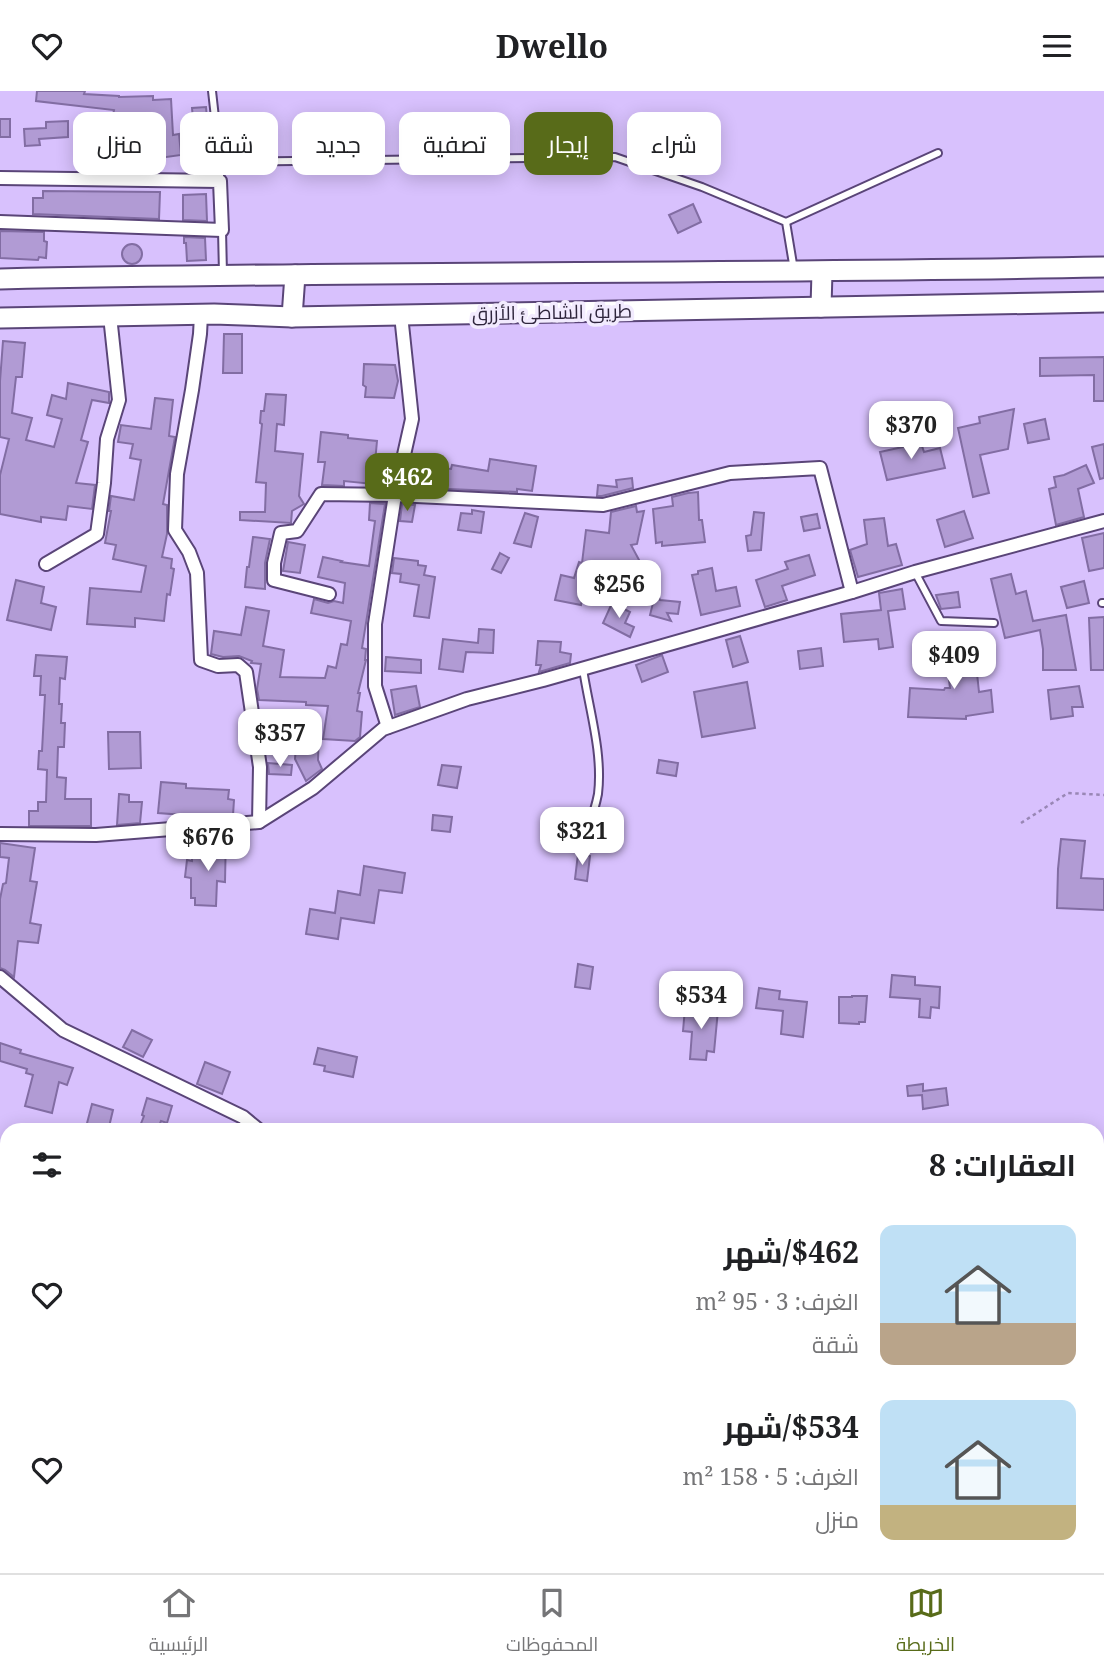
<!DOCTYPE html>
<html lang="ar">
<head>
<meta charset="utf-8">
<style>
  :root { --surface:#fff; --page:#f6f6f6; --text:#202124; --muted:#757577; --line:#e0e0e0; --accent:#586b19 }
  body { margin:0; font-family:"Noto Serif",Cairo,serif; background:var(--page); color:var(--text); direction:rtl; height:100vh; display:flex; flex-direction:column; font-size:26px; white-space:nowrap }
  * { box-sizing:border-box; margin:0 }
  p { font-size:23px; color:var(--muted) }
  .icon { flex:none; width:38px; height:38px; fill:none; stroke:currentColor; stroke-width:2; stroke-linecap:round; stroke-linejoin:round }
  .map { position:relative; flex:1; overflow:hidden; direction:ltr }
  .panel { position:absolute; left:0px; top:1032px; width:1104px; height:450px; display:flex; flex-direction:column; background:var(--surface); border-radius:21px 21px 0 0; box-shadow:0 4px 18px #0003; direction:rtl }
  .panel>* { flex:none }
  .guide { position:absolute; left:21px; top:21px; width:700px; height:63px; direction:rtl; display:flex; gap:14px }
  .price { position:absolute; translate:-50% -60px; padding:0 16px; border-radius:14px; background:#fff; color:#222; font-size:23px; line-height:46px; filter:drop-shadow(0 2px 4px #0008) }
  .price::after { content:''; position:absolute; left:50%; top:42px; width:21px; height:16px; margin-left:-10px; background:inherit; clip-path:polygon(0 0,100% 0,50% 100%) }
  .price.current { background:var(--accent); color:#fff }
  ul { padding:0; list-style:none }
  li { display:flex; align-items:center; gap:21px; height:175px; padding:0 28px }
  li span { display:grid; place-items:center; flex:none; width:196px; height:140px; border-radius:14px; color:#555 }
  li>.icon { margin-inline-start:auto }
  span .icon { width:84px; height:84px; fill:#fffc; stroke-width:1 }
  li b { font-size:30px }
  h2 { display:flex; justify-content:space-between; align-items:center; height:84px; padding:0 28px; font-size:30px }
  .chip { padding:0 24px; border-radius:14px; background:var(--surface); box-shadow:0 4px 18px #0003; font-size:24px; line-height:63px }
  .chip.current { background:var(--accent); color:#fff }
  header { display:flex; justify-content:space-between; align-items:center; height:91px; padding:0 28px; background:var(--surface); font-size:32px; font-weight:700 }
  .menu { display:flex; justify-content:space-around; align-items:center; height:98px; border-top:2px solid var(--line); background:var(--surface); font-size:19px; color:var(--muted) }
  .menu a { display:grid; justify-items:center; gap:4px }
  .menu .current { color:var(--accent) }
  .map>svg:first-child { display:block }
</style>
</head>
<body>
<header><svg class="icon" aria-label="menu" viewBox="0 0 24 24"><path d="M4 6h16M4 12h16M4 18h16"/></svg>Dwello<svg class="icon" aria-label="heart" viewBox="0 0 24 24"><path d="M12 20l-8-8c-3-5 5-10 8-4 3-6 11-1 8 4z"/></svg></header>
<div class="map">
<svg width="1104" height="1482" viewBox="0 0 1104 1482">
  <rect width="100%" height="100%" fill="#d8c1fd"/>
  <g fill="#b19bd4" stroke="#826da3" stroke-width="2">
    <polygon points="37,0 85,0 84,3 119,5 119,6 153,5 153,9 171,8 173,44 179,43 181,64 159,67 114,65 114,56 85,58 84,42 101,41 101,45 130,45 129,52 163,52 162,28 132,28 131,25 113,24 114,19 36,10"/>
    <polygon points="206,16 208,39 194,40 192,17"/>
    <rect x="0" y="28" width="10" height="18"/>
    <polygon points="68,30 68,46 39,48 40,54 25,55 24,38 46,37 46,31"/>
    <polygon points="43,100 160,101 159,128 33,123 33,107 43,107"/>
    <polygon points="206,103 207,130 183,129 183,104"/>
    <polygon points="693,113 701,131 678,142 669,124"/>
    <polygon points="0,140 44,141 44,150 47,151 46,167 39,166 38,169 0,167"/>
    <polygon points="184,146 205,147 206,169 187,170 186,152 184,152"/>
    <circle cx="132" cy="163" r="10"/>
    <polygon points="224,243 242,243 242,282 223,282"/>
    <polygon points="3,250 25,252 22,286 16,286 12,322 32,327 26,349 54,356 62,328 47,324 52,304 66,308 68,292 109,301 109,312 92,309 81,349 88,351 76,392 95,394 92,418 68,415 66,429 41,426 41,431 0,423 0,384 9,348 0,346 0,290"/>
    <polygon points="1104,266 1104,310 1094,310 1094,284 1040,285 1040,267"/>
    <polygon points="364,273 395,274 398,290 394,307 365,306 366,296 363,294"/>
    <polygon points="266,303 286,304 284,334 277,333 275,360 303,363 299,405 304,413 292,420 291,432 240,429 240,421 265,421 266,392 256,391 262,333 260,332 261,320 264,320"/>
    <polygon points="155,307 173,309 169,345 175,346 163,413 167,414 167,443 162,466 172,468 171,477 174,478 170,504 167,503 164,530 135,527 135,536 87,533 90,497 141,501 146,475 113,468 116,454 105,452 111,420 109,420 111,405 134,409 141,369 130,367 133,353 118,351 121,334 151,338"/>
    <polygon points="1014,318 1008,358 980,364 989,402 973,406 958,337 980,332 979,326"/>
    <polygon points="1045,328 1049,348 1028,352 1024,333"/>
    <polygon points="321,341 348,344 348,347 377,350 373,393 344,390 344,395 322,394 325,371 318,371"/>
    <polygon points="921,352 924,361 940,357 945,377 887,389 880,361"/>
    <polygon points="1104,353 1104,387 1100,388 1092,356"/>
    <polygon points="490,368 536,375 532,400 517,398 517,401 406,396 411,370 431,372 431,376 451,378 452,374 488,380"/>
    <polygon points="1086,374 1094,392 1078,398 1084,426 1056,434 1049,398 1056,396 1054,386 1064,384"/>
    <polygon points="632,387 633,397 602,405 597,405 598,394 617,396 616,389"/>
    <polygon points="698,401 699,429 702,429 705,451 662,455 662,451 656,452 653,418 673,415 672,406 688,402"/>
    <polygon points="370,412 385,413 362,557 366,558 365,569 366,569 358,602 360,602 357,620 362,621 360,646 355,650 323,648 328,615 306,614 306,611 259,609 257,598 261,573 251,572 252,570 239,565 223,566 211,563 214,540 241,544 246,516 269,520 263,555 284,559 280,586 325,587 328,575 336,577 341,553 347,554 351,530 311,522 314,508 328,512 334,510 343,512 345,492 318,486 323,466 342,470 341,471 369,475 375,430 369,429"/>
    <polygon points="402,413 415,414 412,431 400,430"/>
    <polygon points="636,415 637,421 644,420 637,453 631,454 645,480 602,476 597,500 585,497 581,514 555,509 561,484 574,487 579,471 582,472 586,439 609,442 611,421"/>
    <polygon points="472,419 484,421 481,442 458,439 461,422 472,423"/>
    <polygon points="964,420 973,447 945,456 937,429"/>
    <polygon points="754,421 764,422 761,459 748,460 746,445 751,444"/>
    <polygon points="525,422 538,426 531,456 514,452"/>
    <polygon points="817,423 820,437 804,440 801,426"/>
    <polygon points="884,427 888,455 896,453 902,474 858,486 850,459 867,453 864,429"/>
    <polygon points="1104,442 1104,477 1089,480 1082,447"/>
    <polygon points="253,446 270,448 265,472 265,498 245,496 247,476 249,476"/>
    <polygon points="288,451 305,454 300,482 283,480"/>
    <polygon points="500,462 509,467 501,482 492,478"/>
    <polygon points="809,464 815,484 782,495 787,509 765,516 756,489 788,478 785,471"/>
    <polygon points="394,467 418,470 418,474 426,475 424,484 435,486 429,527 414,525 419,494 400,491 401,483 392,482"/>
    <polygon points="712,477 716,500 736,496 740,515 701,524 692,484 698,483 698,480"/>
    <polygon points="1011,483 1016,503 1026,500 1033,530 1066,524 1076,579 1043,579 1043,558 1040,539 1005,547 991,488"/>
    <polygon points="16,489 44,496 41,512 56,516 51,539 7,529"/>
    <polygon points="1084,490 1089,512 1067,517 1061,496"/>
    <polygon points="902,498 905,518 888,520 893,556 879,558 878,548 844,551 841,523 881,519 879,502"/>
    <polygon points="656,500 660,509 680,511 678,523 667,522 671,530 650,524"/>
    <polygon points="958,501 960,516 941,518 936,504"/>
    <polygon points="612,512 630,521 625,532 634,536 630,546 603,532"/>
    <polygon points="1104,526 1104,579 1091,579 1089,527"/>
    <polygon points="479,538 494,539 493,562 466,561 463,581 439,578 443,548 478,552"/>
    <polygon points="740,545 748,571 733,576 726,549"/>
    <polygon points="538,550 561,551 560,561 571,563 570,572 539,581 541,574 536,574"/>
    <polygon points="974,554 979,601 991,599 993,621 966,625 966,628 908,626 910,597 944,599 945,597 950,597 945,557"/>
    <polygon points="821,557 823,575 800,578 798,560"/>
    <polygon points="36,564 67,566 65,588 60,587 59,613 62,613 61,632 65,632 64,656 58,656 57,686 66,687 65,708 91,708 91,735 29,735 29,720 38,720 38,711 46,711 47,679 38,678 39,660 42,660 45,604 40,604 41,585 34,585"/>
    <polygon points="662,564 668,581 642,591 636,574"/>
    <polygon points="386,566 421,569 421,582 385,580"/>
    <polygon points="747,591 755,637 702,646 694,601"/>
    <polygon points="416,595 420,616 395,624 391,599"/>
    <polygon points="1079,595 1083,616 1072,616 1073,625 1051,628 1048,599"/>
    <polygon points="297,640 319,641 318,669 322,678 306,690 295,668"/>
    <polygon points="108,641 140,641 141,677 109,678"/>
    <polygon points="659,669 678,672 676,685 657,682"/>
    <polygon points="268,672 292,674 291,684 269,683"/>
    <polygon points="442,674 461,676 457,697 438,694"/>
    <polygon points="161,691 186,693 186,697 229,699 228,708 234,709 233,724 198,727 198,725 158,722"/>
    <polygon points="119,703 129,704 129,711 142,711 140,732 117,734"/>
    <polygon points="433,724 452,726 450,741 432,739"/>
    <polygon points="226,742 225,791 217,790 216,815 195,814 195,807 191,807 191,787 185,786 187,769 192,770 192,765 196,766 197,761 215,763 215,743"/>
    <polygon points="1061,748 1085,750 1081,787 1104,788 1104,819 1057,817 1058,778"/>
    <polygon points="0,752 35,757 30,790 37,791 30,832 41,834 38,852 18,850 14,886 5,879 0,877 0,808 3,793 6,792 9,767 0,766"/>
    <polygon points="578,763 590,765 587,790 575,788"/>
    <polygon points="364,775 405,782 402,802 379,799 374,832 341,827 338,848 306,843 310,818 335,822 338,800 360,804"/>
    <polygon points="578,873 593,876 590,898 575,896"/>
    <polygon points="892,884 915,886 915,894 940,896 939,917 931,916 930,927 919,926 920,908 890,906"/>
    <polygon points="759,897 780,900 779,908 807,911 803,946 781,943 783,920 756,917"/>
    <polygon points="852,905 867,905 865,931 859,931 859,933 839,932 839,906 852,906"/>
    <polygon points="694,916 718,919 714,961 707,960 706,969 690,968 692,941 683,940 685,917 693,918"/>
    <polygon points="132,939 152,949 143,966 123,956"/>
    <polygon points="0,952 21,959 20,962 73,977 67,994 59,991 52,1022 25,1015 33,984 26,982 27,978 0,970"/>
    <polygon points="318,957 357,966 353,986 324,980 325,975 314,973"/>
    <polygon points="205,971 230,981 222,1003 197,993"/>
    <polygon points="923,993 923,1000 946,997 948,1014 923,1018 922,1004 908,1005 907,995"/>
    <polygon points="147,1007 172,1015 167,1032 161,1030 157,1040 138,1040 144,1025 142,1024"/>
    <polygon points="92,1013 113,1019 108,1040 85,1040"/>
  </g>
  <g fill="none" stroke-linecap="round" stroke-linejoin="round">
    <defs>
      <g id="lane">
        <polyline points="212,0 220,71"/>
        <polyline points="220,90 220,71 615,66 702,96 786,131 794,179"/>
        <polyline points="786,131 938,62"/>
        <polyline points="222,139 223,183"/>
        <polyline points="915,481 941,530 994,532"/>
        <polyline points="1102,512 1104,512"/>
        <path d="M583,578C589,618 603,662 598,703C595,719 589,735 584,750"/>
      </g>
      <g id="street">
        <polyline points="0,87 220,90 222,139 0,131"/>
        <polyline points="201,224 200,243 192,299 177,383 175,439 189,461 197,482 201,569 218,575 238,574 246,581 260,676 259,731"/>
        <polyline points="46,473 97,443 104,392 107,348 119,309 110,225"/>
        <polyline points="329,503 274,489 274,472 281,442 297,440 321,403 395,404 603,414 730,382 820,377 852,501"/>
        <polyline points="388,636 375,595 375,533 395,404 412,328 401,224"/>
        <polyline points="0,743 96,744 259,731 313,697 383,638 467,608 543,589 852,501 915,481 1104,430"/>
        <polyline points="0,886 63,939 243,1026 260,1040"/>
        <polyline points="1097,1115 1104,1115"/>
        <polyline points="974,1482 975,1475"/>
      </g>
      <g id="secondary">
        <path d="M0,188C368,180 736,183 1104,176"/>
        <polyline points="821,216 822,181"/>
        <polyline points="292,226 295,184"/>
        <polyline points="0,227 214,223 292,226 1104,211"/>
      </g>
    </defs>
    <use href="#lane" stroke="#5a4578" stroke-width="10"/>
    <use href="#street" stroke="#5a4578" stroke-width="16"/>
    <use href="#secondary" stroke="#5a4578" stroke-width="23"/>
    <polyline stroke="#9987b5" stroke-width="2.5" stroke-dasharray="3.5 3.5" stroke-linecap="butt" points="1021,732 1068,702 1104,704"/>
    <use href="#lane" stroke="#fff" stroke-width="6"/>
    <use href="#street" stroke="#fff" stroke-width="12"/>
    <use href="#secondary" stroke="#fff" stroke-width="19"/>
  </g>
  <g text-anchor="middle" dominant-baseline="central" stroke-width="7" stroke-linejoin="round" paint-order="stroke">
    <g font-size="19" fill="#2f263d" stroke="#f2ebfe">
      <text transform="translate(552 221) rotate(-1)">طريق الشاطئ الأزرق</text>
    </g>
  </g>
</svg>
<b class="price" style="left:911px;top:370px">$370</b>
<b class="price current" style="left:407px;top:422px">$462</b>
<b class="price" style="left:619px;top:529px">$256</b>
<b class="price" style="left:954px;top:600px">$409</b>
<b class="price" style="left:280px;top:678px">$357</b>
<b class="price" style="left:582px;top:776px">$321</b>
<b class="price" style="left:208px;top:782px">$676</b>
<b class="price" style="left:701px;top:940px">$534</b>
<div class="guide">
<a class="chip">شراء</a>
<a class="chip current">إيجار</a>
<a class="chip">تصفية</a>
<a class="chip">جديد</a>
<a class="chip">شقة</a>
<a class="chip">منزل</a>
</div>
<section class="panel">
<h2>العقارات: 8<svg class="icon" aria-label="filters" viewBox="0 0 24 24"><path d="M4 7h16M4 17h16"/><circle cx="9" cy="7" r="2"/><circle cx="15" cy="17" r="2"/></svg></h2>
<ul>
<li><span style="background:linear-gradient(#bfe0f5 70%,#b9a48a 0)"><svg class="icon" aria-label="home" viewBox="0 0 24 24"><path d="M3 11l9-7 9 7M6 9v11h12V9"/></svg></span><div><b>$462/شهر</b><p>الغرف: 3 · 95 m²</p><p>شقة</p></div><svg class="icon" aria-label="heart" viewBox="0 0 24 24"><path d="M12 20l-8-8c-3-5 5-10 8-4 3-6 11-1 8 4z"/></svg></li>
<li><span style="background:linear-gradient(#bfe0f5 75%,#c2b280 0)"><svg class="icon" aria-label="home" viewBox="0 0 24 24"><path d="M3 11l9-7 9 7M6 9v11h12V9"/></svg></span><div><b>$534/شهر</b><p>الغرف: 5 · 158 m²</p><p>منزل</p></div><svg class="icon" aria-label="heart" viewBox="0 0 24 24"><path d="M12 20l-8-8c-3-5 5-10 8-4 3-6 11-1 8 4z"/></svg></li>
</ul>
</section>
</div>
<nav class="menu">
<a class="current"><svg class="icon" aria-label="map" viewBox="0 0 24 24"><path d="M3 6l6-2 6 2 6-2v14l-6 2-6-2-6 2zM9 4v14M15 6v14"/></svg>الخريطة</a>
<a><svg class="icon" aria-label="saved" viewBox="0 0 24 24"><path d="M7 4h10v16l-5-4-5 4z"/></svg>المحفوظات</a>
<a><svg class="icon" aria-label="home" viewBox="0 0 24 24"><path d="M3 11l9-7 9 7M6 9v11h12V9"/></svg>الرئيسية</a>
</nav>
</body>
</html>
